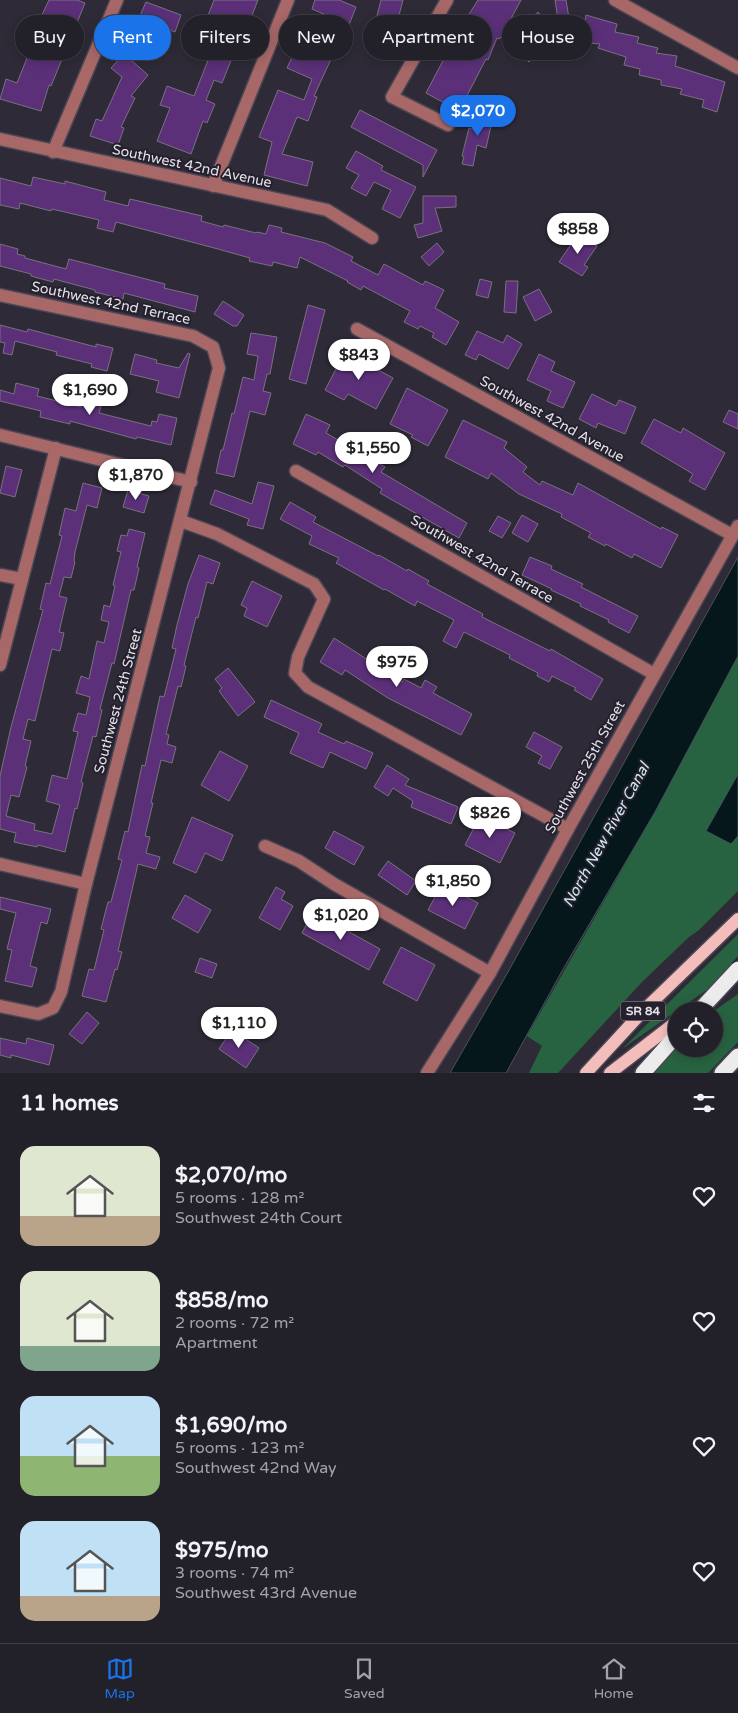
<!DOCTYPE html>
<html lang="en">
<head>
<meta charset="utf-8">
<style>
  :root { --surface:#222029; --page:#2e2d35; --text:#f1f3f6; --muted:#a2a3a8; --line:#3f3e46; --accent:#1a73e8 }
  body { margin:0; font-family:"Varela Round",sans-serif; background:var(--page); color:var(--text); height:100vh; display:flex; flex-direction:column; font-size:19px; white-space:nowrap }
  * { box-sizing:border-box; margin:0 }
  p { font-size:16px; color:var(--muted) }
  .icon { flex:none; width:28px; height:28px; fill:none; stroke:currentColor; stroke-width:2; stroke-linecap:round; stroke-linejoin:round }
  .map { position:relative; height:1073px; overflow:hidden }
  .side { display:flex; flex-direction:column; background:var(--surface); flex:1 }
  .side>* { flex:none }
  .hud { position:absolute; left:15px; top:15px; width:709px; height:45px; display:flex; gap:10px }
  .tools { position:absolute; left:668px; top:1002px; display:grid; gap:10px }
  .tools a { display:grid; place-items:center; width:55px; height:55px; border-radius:50%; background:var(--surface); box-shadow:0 2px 12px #0003,0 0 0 1px var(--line); font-size:25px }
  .price { position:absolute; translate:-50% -42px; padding:0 11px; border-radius:18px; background:#fff; color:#222; font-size:16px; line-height:32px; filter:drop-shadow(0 1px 2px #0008) }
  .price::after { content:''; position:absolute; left:50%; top:30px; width:15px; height:11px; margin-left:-8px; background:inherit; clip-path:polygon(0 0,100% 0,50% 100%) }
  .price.current { background:var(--accent); color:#fff }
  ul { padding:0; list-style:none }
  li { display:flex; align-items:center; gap:15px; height:125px; padding:0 20px }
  li span { display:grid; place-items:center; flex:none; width:140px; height:100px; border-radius:15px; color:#555 }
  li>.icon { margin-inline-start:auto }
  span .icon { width:60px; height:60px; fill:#fffc; stroke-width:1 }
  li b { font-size:21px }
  h2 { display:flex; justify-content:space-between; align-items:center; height:60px; padding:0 20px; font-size:21px }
  .tag { padding:0 18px; border-radius:22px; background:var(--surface); box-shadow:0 2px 12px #0003,0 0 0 1px var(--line); font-size:18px; line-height:45px }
  .tag.current { background:var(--accent); color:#fff }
  .tab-bar { display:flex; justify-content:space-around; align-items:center; height:70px; border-top:1px solid var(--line); background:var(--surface); font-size:14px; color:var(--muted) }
  .tab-bar a { display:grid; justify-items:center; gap:2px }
  .tab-bar .current { color:var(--accent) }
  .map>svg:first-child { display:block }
</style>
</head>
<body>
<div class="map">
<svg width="738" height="1073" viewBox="0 0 738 1073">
  <rect width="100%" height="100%" fill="#2e2a37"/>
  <g fill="#286341">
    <polygon points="738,656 738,774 706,831 731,844 738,836 738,891 699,930 689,937 642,982 558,1073 529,1073 542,1046 527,1036 655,812"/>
    <polygon points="738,934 738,956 708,989 622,1049"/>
    <polygon points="738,994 738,1042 708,1073 654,1073 676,1048 714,1049 714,1011"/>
  </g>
  <g fill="#06171c" stroke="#49545a">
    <polygon points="738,557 738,656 655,812 562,971 506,1073 450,1073 508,972"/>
    <polygon points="738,774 738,836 731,844 706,831"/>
  </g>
  <g fill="#5b3079" stroke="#79717f">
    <polygon points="49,0 77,0 85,3 51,86 49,85 41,111 0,99 6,79 17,83 33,43 31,42 38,23"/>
    <polygon points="214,0 258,0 245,33 207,18"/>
    <polygon points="315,0 339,0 356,7 349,25 312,9"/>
    <polygon points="381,0 403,0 392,42 372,35"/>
    <polygon points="478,0 521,0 507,26 537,53 529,62 501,37 499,39 497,38 488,60 486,59 459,111 426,93 447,53 450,54 461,27"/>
    <polygon points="555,0 566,0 570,24 559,26"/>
    <polygon points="146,2 181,15 175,32 160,26 150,54 132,47 143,20 139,18"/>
    <polygon points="538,12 551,27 542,36 529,20"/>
    <polygon points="586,15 617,24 615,32 639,37 637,43 658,48 656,53 677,56 675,66 725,82 717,112 702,107 704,100 680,94 682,89 661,85 661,80 639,75 640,69 624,65 626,57 598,48 600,44 580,42 582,21 585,21"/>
    <polygon points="304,27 345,40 339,59 332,57 314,96 317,97 308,121 297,117 282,154 313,162 307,186 264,175 272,142 259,137 278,90 304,100 312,79 287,68 295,51 296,52"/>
    <polygon points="212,50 232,58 222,83 214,80 206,100 215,104 207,123 203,121 191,154 157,141 170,108 160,105 167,86 194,96"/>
    <polygon points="124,54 148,75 131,96 135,98 121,127 124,128 118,145 90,136 96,119 102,121 122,77 111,68"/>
    <polygon points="489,107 498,113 491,126 486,148 477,145 473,166 462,164 464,157 462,156 469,128 476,130"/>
    <polygon points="360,110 437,150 423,177 423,165 351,127"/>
    <polygon points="356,151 383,166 381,170 416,187 400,218 382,209 391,190 374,182 366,196 351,188 359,175 346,168"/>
    <polygon points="33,177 65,184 65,181 106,192 104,200 128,206 130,199 202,216 201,221 223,227 224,225 256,233 257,232 266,234 269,225 282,228 281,232 325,243 353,257 351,261 378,275 384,264 423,285 425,281 444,290 435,308 459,322 446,345 432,337 434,333 420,326 418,329 404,322 410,311 363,286 361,290 347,282 348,281 300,257 297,268 273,262 272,266 249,261 250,258 218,249 116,222 113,232 97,228 99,220 52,209 51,211 20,203 19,209 0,205 0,178 31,186"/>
    <polygon points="423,196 456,196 456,207 435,208 442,231 418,238 414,225 423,223"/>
    <polygon points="578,234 597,246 584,265 588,267 582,276 559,262"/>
    <polygon points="437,243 444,252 429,266 421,257"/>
    <polygon points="0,244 18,249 17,254 25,256 25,258 66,269 69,259 165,284 164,288 198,296 195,312 124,293 123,299 95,292 95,290 54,279 53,282 31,276 31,274 0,266"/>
    <polygon points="480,279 492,282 488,298 476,295"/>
    <polygon points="506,281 518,281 516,313 504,312"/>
    <polygon points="539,289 552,312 535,321 523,297"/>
    <polygon points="223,301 244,315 237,326 233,326 214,314"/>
    <polygon points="308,305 325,310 306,384 289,379"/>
    <polygon points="0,325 27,332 28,329 96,347 96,344 113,348 107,371 91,367 92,364 56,355 57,352 15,341 12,355 3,353 5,343 0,342"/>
    <polygon points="477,331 503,343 507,335 522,344 508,369 479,354 476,360 465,355"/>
    <polygon points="251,333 277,337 270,374 267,374 263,391 271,393 265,415 250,411 234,477 216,473 221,450 223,450 232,413 234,414 243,377 254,380 258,356 247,354"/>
    <polygon points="345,352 393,378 376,409 348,394 344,400 325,390"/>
    <polygon points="188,353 190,354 179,398 156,392 159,381 130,374 135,354 157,360 156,363 179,368"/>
    <polygon points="539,354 555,362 551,371 575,382 563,408 547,401 551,391 527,380"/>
    <polygon points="16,383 39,389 37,396 81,407 82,401 101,406 99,413 151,426 152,421 157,422 159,414 177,418 171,445 137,437 136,439 70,421 70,424 40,417 41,411 0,401 0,390 14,394"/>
    <polygon points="407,388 448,410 428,446 411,437 413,435 390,424"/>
    <polygon points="592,394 616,406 619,400 636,407 625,434 598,423 596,428 579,419"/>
    <polygon points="729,410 738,414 738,429 723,422"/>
    <polygon points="306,414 330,425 326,433 385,467 381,472 467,523 459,538 380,493 382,489 345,465 343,467 318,452 316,455 293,444"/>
    <polygon points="654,419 681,433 683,428 725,453 705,490 689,481 693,474 641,443"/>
    <polygon points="463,420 507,442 504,448 527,467 523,472 540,485 542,481 573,495 578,483 661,529 662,527 678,535 661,568 634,554 632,558 606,544 605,546 588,537 591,533 561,517 562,514 519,494 491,473 488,479 445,457"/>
    <polygon points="6,466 22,470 15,497 0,493"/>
    <polygon points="258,482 274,486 263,529 247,525 249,519 210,504 215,490 252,504"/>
    <polygon points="83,483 102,488 97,508 87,505 75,552 74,561 75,562 71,578 64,577 59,596 67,598 59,632 64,633 60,651 52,649 35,721 28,719 23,739 31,741 25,766 27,767 19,797 11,795 6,816 35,824 34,830 52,834 60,805 46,801 52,775 67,779 78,732 73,731 78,713 86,715 90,697 76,693 81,676 89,679 97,641 104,643 109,622 101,620 104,605 110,607 115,586 113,585 121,552 117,551 121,535 127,536 129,529 145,533 137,567 139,568 134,590 131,590 114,664 112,663 100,709 102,710 96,737 93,736 81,782 83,783 77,809 75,808 65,852 38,845 37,847 14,842 16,833 0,829 0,776 11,727 43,610 40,609 46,583 50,584 62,536 59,535 65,508 76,511"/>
    <polygon points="128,490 149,496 144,513 123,507"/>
    <polygon points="290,502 316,517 313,522 378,556 379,555 407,571 408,569 429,581 427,584 483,614 482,617 550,651 551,649 603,679 591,700 574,690 576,688 552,676 549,682 537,676 538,673 509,658 510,655 464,632 456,648 443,641 454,620 417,601 415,606 385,589 384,590 336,563 339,558 309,544 312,536 280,519"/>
    <polygon points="522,515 538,524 528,542 512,533"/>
    <polygon points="498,516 511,523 502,538 489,531"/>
    <polygon points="199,555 220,563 213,584 207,582 198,618 196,617 184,665 186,666 181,687 178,686 166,734 169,735 167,744 176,747 172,763 161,760 151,803 153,803 145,836 150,837 146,853 160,857 156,869 138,864 118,951 122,952 117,970 115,969 106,1002 82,996 89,969 94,970 104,930 101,929 108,902 111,902 122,860 118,859 125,831 128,832 142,765 145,766 160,696 164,697 176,649 172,648 177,625 188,584"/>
    <polygon points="530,557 552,566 551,569 583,584 581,587 638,616 629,633 608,622 609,620 580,606 581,604 551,590 552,589 522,575"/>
    <polygon points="252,581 282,596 267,627 244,616 247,608 241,605"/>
    <polygon points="334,638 402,682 404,679 421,688 425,680 437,687 433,693 472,714 461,735 388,698 345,670 342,675 320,662"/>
    <polygon points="228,668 255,702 238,716 219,691 222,688 215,679"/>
    <polygon points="271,700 322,724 318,732 344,744 346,741 373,753 366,769 330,752 323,768 290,753 299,733 264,717"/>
    <polygon points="534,732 562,747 550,769 538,763 542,756 526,747"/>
    <polygon points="220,751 248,766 229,801 201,785"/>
    <polygon points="387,765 409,779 405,785 458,807 451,824 411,807 413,801 393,788 388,796 374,787"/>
    <polygon points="480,816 515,833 500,863 465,845"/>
    <polygon points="192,817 233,835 222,861 205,853 196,873 173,863"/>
    <polygon points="334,831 364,847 354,865 325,848"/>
    <polygon points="388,861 416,881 407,895 378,875"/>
    <polygon points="442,884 478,903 465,929 428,910"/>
    <polygon points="276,887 285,892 281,899 293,906 280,930 259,918"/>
    <polygon points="185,895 211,910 198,933 172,918"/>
    <polygon points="0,897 51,909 47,924 41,922 30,966 37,968 32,987 5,981 12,950 7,949 16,913 0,909"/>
    <polygon points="313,912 380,949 369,970 302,933"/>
    <polygon points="401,947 435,965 417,1001 383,983"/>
    <polygon points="200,958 217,964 212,978 195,972"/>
    <polygon points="87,1012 99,1023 82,1044 69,1034"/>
    <polygon points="232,1030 259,1048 246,1068 219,1049"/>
    <polygon points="0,1038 26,1044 27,1038 54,1045 49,1065 11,1055 11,1058 0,1055"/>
  </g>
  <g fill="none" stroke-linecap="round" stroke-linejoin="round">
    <defs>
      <g id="minor">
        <polyline points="447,0 392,97 448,125"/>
        <polyline points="615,0 738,68"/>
        <polyline points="0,139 327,210 372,238"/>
        <polyline points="53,152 117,0"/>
        <polyline points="213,186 288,0"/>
        <polyline points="0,295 193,336 213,347 219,368 86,884 61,992 53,1008 38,1014 0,1006"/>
        <polyline points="357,329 732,535"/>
        <polyline points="0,435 191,482"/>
        <polyline points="296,471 654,674"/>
        <polyline points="181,521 217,534 314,584 324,599 298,657 295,673 308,687 568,829"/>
        <polyline points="0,575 22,579"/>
        <polyline points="0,665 56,448"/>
        <polyline points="265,846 299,861 334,884 490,973"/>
        <polyline points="0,864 86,884"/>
        <polyline points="427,1073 490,973 568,829 738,526"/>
      </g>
      <g id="major">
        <polyline points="586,1073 644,1010 738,919"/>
        <polyline points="610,1073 676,1022"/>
      </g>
      <g id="highway">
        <polyline points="643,1073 676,1036"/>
        <polyline points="722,1073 738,1056"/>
      </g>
    </defs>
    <use href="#minor" stroke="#4b4754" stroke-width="15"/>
    <use href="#major" stroke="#4b4754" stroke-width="15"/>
    <use href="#highway" stroke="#4b4754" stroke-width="18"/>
    <use href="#minor" stroke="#a86868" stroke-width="12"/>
    <use href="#major" stroke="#f3bdbc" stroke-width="12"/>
    <use href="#highway" stroke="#ececec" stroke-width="15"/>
    <defs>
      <polyline id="highway-bridge" points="699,1011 738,969"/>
    </defs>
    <use href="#highway-bridge" stroke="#4b4754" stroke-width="18" stroke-linecap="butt"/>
    <use href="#highway-bridge" stroke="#ececec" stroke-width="15"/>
  </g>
  <g text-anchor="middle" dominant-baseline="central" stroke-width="4" stroke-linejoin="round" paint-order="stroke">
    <rect fill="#24202c" stroke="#aaa7b1" stroke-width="1" x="620.5" y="1001.5" width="45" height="19" rx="4"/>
    <g font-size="12" font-weight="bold" fill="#e4e1ea">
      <text x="643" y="1011">SR 84</text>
    </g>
    <g font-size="14" fill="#e4e1ea" stroke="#24202c">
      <text transform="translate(192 166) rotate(12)">Southwest 42nd Avenue</text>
      <text transform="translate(111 303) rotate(12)">Southwest 42nd Terrace</text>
      <text transform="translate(552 419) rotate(29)">Southwest 42nd Avenue</text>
      <text transform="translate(482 559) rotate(30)">Southwest 42nd Terrace</text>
      <text transform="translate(118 701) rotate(-75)">Southwest 24th Street</text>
      <text transform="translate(585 767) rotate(-61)">Southwest 25th Street</text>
    </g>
    <g font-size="15" font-style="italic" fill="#cee8f1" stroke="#24202c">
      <text transform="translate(606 835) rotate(-61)">North New River Canal</text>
    </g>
  </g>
</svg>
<div class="tools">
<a><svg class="icon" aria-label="locate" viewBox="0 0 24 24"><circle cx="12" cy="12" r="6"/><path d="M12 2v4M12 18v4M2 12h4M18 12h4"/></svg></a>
</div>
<b class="price current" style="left:478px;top:137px">$2,070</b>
<b class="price" style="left:578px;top:255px">$858</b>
<b class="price" style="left:359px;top:381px">$843</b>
<b class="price" style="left:90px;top:416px">$1,690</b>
<b class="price" style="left:373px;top:474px">$1,550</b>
<b class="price" style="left:136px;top:501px">$1,870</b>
<b class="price" style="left:397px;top:688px">$975</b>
<b class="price" style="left:490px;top:839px">$826</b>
<b class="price" style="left:453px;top:907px">$1,850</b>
<b class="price" style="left:341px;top:941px">$1,020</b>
<b class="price" style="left:239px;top:1049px">$1,110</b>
<div class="hud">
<a class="tag">Buy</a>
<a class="tag current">Rent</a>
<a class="tag">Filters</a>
<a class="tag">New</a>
<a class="tag">Apartment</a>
<a class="tag">House</a>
</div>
</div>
<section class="side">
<h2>11 homes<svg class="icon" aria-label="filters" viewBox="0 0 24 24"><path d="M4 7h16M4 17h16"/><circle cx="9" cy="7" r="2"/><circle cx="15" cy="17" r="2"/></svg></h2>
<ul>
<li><span style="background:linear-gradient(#dfe7d0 70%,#b9a48a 0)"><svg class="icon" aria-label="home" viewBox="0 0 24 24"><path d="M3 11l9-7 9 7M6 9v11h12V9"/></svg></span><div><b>$2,070/mo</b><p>5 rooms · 128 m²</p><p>Southwest 24th Court</p></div><svg class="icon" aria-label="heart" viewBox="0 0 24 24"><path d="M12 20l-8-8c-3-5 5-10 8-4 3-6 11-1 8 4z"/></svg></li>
<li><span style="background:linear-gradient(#dfe7d0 75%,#7fa58c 0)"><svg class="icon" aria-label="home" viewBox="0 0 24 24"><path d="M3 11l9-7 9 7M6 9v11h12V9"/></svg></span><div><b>$858/mo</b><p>2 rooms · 72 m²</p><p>Apartment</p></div><svg class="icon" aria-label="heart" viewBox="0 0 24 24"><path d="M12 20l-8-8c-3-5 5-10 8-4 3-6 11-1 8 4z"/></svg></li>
<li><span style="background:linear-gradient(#bfe0f5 60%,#8fb573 0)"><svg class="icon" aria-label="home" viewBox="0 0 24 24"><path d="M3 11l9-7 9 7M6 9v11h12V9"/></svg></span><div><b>$1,690/mo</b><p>5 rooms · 123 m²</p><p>Southwest 42nd Way</p></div><svg class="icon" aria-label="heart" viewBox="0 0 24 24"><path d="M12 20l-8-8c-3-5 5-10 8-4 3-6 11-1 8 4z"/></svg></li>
<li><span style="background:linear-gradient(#bfe0f5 75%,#b9a48a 0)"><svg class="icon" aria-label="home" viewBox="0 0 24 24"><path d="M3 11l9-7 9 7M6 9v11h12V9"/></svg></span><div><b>$975/mo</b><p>3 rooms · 74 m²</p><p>Southwest 43rd Avenue</p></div><svg class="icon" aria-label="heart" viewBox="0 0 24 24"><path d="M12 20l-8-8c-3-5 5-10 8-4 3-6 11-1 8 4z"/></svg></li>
</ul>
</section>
<nav class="tab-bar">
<a class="current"><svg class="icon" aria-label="map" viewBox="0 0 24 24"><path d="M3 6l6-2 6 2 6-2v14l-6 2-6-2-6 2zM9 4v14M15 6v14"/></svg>Map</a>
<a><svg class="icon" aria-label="saved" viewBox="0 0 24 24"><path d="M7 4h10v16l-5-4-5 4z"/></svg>Saved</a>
<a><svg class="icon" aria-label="home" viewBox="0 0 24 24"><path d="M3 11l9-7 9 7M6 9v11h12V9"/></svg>Home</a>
</nav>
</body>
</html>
